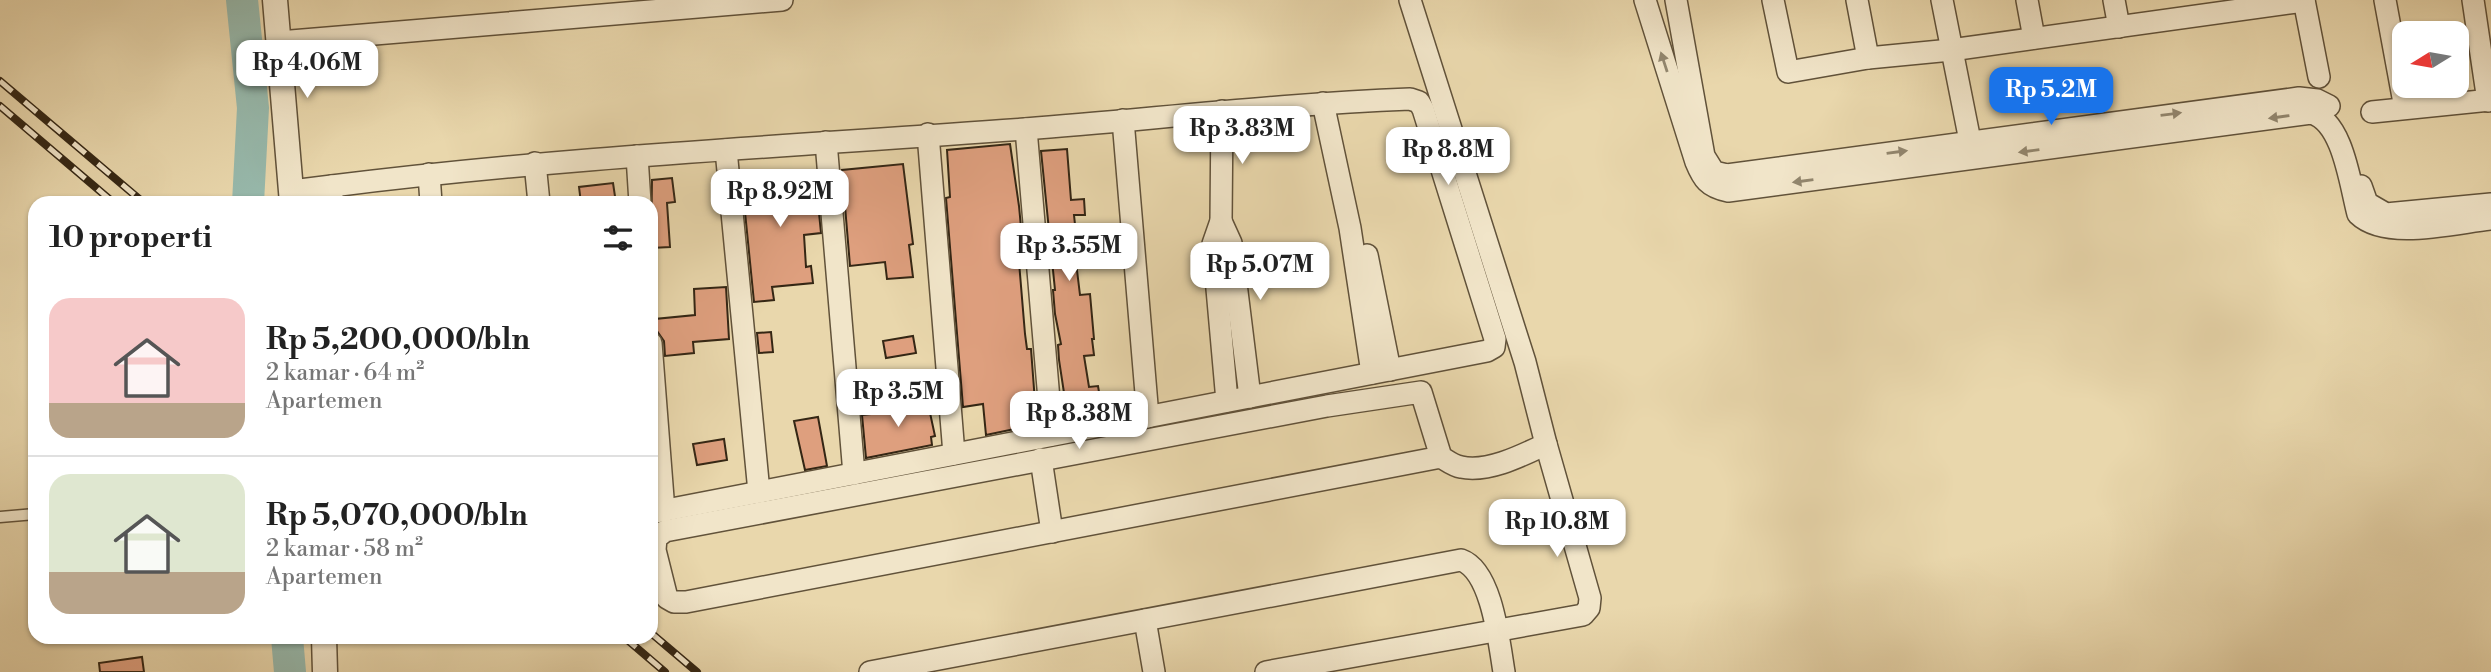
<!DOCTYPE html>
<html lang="id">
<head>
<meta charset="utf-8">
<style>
  :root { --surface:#fff; --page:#f6f6f6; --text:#222; --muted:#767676; --line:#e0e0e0; --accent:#1a73e8 }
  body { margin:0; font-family:"Libre Bodoni",serif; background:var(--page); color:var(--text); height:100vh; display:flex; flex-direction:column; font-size:26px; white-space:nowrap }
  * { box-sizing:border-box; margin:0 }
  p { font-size:23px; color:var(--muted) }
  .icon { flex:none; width:38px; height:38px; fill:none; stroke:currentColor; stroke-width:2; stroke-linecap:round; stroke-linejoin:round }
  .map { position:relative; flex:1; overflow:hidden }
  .sheet { position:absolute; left:28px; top:196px; width:630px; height:448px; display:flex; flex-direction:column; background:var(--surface); border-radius:21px; box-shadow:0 2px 5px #0004 }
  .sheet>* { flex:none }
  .needle { width:46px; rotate:259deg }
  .controls { position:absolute; left:2392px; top:21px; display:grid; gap:14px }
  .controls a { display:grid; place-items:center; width:77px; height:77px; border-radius:14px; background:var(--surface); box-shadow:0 2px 5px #0004; font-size:35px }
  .price { position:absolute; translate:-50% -60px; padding:0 16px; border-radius:14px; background:#fff; color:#222; font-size:23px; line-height:46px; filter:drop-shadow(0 2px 4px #0008) }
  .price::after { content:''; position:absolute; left:50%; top:42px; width:21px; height:16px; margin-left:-10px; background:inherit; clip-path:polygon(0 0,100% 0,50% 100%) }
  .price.on { background:var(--accent); color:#fff }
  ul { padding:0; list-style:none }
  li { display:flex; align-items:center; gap:21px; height:175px; padding:0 21px }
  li+li { border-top:2px solid var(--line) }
  li span { display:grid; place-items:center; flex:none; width:196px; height:140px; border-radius:21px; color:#555 }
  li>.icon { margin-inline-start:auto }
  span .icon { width:84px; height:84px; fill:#fffc; stroke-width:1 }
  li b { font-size:30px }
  h2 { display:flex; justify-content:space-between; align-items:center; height:84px; padding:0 21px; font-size:30px }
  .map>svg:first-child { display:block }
</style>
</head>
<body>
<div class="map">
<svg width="2491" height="672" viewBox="0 0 2491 672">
  <rect width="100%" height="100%" fill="#e9d7ac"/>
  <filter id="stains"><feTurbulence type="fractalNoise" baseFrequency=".00286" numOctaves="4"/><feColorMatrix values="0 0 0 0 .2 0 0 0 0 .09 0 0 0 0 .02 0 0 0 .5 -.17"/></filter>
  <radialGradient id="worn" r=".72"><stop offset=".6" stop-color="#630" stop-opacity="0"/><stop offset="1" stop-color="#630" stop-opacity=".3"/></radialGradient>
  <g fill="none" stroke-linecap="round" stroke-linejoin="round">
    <g stroke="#97b9ac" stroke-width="32">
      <polyline points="242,0 253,108 248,203"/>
      <polyline points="287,637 290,672"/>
    </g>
  </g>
  <g fill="#de9f7e" stroke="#342614" stroke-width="2">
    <polygon points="1010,144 1019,206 1022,238 1017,238 1025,334 1027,349 1031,349 1035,402 1022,403 1024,427 986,435 983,404 963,407 946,198 950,197 947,150"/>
    <polygon points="1067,149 1071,200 1084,199 1085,215 1074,215 1079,262 1076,262 1080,295 1090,294 1094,339 1092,339 1094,355 1084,356 1089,387 1098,386 1101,404 1071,409 1071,405 1066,406 1059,360 1058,345 1061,344 1055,314 1053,290 1055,290 1041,151"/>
    <polygon points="903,164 913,244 909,245 913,277 887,279 885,262 850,266 842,170"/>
    <polygon points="771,170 772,174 815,173 821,233 804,235 806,267 811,266 813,283 772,287 774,300 754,302 742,182 754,180 753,172"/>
    <polygon points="672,178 675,202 667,203 670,247 651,248 652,180"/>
    <polygon points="613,183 616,203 581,203 579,187"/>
    <polygon points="726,287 729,339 693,342 694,353 665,356 664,341 657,331 655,319 695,315 694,289"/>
    <polygon points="771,332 773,352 759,353 757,333"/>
    <polygon points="913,336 916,353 886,358 883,341"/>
    <polygon points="927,399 935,436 931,437 932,445 866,458 862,415 888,412 887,405"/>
    <polygon points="818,417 827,466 805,470 794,421"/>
    <polygon points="724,439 727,460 697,465 693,444"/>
    <polygon points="142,657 144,672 100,672 99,663"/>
  </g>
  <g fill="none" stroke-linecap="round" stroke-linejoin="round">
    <defs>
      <polyline id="service" points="0,517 35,514"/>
      <g id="minor">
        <path d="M1410,0L1525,362L1546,444C1523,455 1488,473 1461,467C1454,466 1446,460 1441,457L686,602H674L667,598L655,550L656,538L665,531L1327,406L1421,392L1441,457"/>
        <path d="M1645,0L1696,162C1703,179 1708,187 1728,191L2311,113C2343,121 2350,184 2358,214C2386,241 2454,223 2491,219"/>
        <polyline points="1676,0 1704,156 1714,172 1727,175 2299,98 2317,100 2329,106"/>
        <polyline points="1773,0 1788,72 1868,58 1951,50 2304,1"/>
        <polyline points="1857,0 1868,58"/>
        <polyline points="1942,0 1973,156"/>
        <polyline points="2027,0 2034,38"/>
        <polyline points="2114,0 2119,27"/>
        <polyline points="2304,0 2319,77"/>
        <polyline points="2385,0 2405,108"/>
        <polyline points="2473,0 2488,101"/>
        <polyline points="279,42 782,0"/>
        <polyline points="1323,103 1350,228 1372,373"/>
        <polyline points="1222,111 1221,221 1213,244 1227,401"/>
        <polyline points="2372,112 2491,100"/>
        <polyline points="1123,120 1148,417"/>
        <polyline points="1026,129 1052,435"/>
        <polyline points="928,134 954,454"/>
        <polyline points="826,142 854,474"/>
        <polyline points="726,150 759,492"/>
        <polyline points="637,156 640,203"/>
        <polyline points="535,163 539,203"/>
        <polyline points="429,174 431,203"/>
        <polyline points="2361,186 2367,203 2386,214 2491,204"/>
        <polyline points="292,191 332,186"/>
        <path d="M332,203V186C562,157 794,146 1025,129C1154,119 1281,104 1410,99L1419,102L1423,109L1495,339L1494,347L1487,351L651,513"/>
        <polyline points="1221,221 1231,243 1250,397"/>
        <polyline points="1367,255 1390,370"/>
        <polyline points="651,343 664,511"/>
        <polyline points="1041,459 1052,532"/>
        <polyline points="1145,620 1154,672"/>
        <path d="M870,672L1461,560C1492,571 1499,642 1504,672"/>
        <polyline points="1266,672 1583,615 1589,608 1590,598 1546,444"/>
      </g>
      <g id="tertiary">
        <polyline points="275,0 292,203"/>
        <polyline points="324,637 325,672"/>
      </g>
    </defs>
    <use href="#service" stroke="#61523a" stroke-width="13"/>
    <use href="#minor" stroke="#61523a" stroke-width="24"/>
    <use href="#tertiary" stroke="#61523a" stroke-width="27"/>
    <use href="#service" stroke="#f1e5c9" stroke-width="10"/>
    <use href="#minor" stroke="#f1e5c9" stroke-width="21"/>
    <use href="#tertiary" stroke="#f1e5c9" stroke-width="24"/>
    <defs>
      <g id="rail">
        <polyline points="0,81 144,203"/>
        <polyline points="0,106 114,203"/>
        <polyline points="651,633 697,672"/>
        <polyline points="624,637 665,672"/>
      </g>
    </defs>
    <use href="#rail" stroke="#342614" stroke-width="8"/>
    <use href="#rail" stroke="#f1e5c9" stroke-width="5" stroke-dasharray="16" stroke-linecap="butt"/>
  </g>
  <defs><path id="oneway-solid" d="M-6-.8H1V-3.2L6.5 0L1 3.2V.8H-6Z" transform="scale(1.75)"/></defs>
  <g fill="#92866e">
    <use href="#oneway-solid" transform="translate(1664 62) rotate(-108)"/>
    <use href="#oneway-solid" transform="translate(2171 114) rotate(-7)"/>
    <use href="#oneway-solid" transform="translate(2279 117) rotate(172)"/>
    <use href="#oneway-solid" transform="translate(2029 151) rotate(172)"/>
    <use href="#oneway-solid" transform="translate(1897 152) rotate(-8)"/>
    <use href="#oneway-solid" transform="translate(1803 181) rotate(172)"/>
  </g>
  <rect width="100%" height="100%" filter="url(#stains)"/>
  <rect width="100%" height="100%" fill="url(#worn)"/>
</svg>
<div class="controls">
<a><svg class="needle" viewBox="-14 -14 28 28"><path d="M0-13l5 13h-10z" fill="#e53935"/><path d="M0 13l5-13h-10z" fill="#767676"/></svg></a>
</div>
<b class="price" style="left:307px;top:100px">Rp 4.06M</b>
<b class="price on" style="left:2051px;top:127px">Rp 5.2M</b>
<b class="price" style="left:1242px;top:166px">Rp 3.83M</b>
<b class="price" style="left:1448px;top:187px">Rp 8.8M</b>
<b class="price" style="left:780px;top:229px">Rp 8.92M</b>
<b class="price" style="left:1069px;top:283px">Rp 3.55M</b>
<b class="price" style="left:1260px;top:302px">Rp 5.07M</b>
<b class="price" style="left:898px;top:429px">Rp 3.5M</b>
<b class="price" style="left:1079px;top:451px">Rp 8.38M</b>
<b class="price" style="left:1557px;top:559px">Rp 10.8M</b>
<section class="sheet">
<h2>10 properti<svg class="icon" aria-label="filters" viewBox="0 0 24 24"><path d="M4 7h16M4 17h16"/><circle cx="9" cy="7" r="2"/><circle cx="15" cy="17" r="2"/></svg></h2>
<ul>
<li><span style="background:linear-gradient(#f6c9c9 75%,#b9a48a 0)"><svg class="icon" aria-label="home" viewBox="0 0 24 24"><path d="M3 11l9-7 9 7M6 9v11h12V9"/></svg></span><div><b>Rp 5,200,000/bln</b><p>2 kamar · 64 m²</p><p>Apartemen</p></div></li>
<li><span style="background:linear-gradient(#dfe7d0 70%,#b9a48a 0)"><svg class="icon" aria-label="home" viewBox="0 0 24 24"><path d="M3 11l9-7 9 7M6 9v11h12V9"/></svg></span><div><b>Rp 5,070,000/bln</b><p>2 kamar · 58 m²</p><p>Apartemen</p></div></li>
</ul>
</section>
</div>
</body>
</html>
